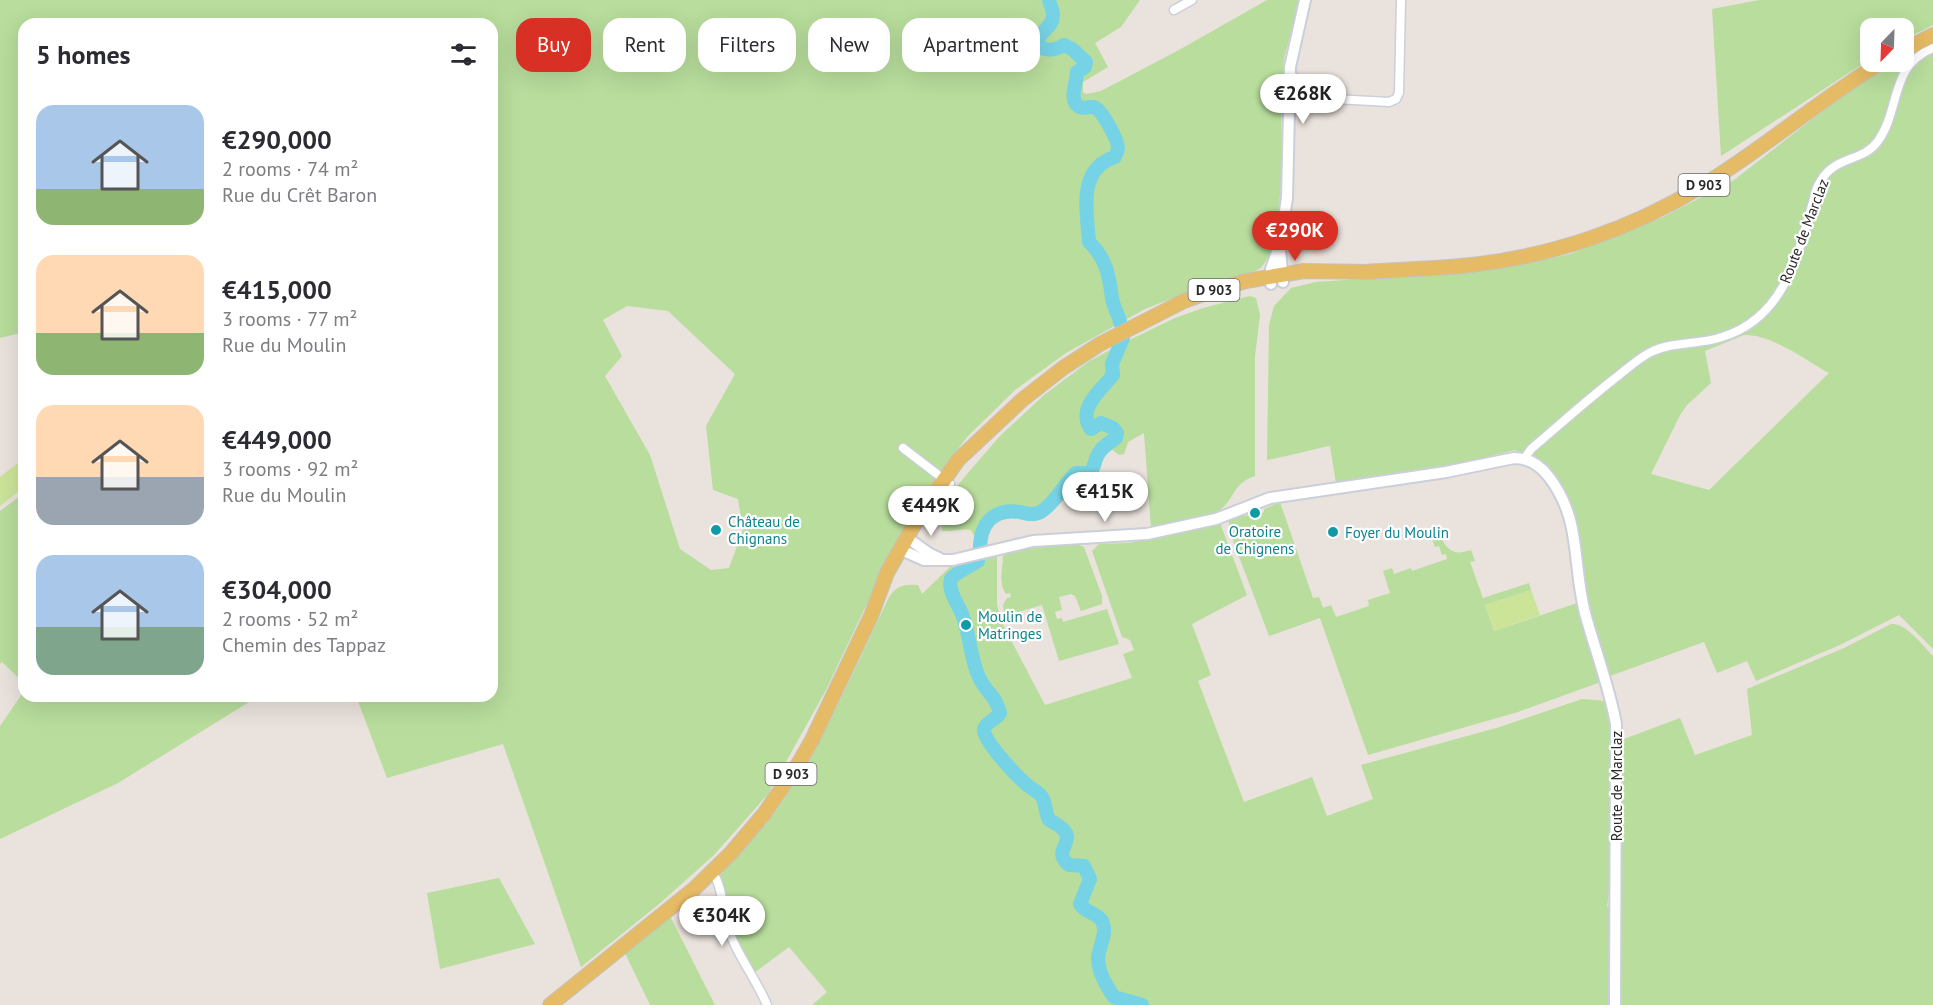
<!DOCTYPE html>
<html lang="en">
<head>
<meta charset="utf-8">
<style>
  :root { --surface:#fff; --page:#f2f2f3; --text:#2b2b33; --muted:#7c7c81; --accent:#d93025 }
  body { margin:0; font-family:"PT Sans",sans-serif; background:var(--page); color:var(--text); height:100vh; display:flex; flex-direction:column; font-size:22px; white-space:nowrap }
  * { box-sizing:border-box; margin:0 }
  p { font-size:20px; color:var(--muted) }
  .icon { flex:none; width:33px; height:33px; fill:none; stroke:currentColor; stroke-width:2; stroke-linecap:round; stroke-linejoin:round }
  .map { position:relative; flex:1; overflow:hidden }
  .drawer { position:absolute; left:18px; top:18px; width:480px; height:684px; display:flex; flex-direction:column; background:var(--surface); border-radius:18px; box-shadow:0 6px 24px #0002 }
  .drawer>* { flex:none }
  .top-card { position:absolute; left:516px; top:18px; width:570px; height:54px; display:flex; gap:12px }
  .needle { width:39px; rotate:203deg }
  .controls { position:absolute; left:1860px; top:18px; display:grid; gap:12px }
  .controls a { display:grid; place-items:center; width:54px; height:54px; border-radius:12px; background:var(--surface); box-shadow:0 6px 24px #0002; font-size:30px }
  .price { position:absolute; translate:-50% -51px; padding:0 14px; border-radius:21px; background:#fff; color:#222; font-size:20px; line-height:39px; filter:drop-shadow(0 2px 3px #0008) }
  .price::after { content:''; position:absolute; left:50%; top:36px; width:18px; height:14px; margin-left:-9px; background:inherit; clip-path:polygon(0 0,100% 0,50% 100%) }
  .price.current { background:var(--accent); color:#fff }
  ul { padding:0; list-style:none }
  li { display:flex; align-items:center; gap:18px; height:150px; padding:0 18px }
  li span { display:grid; place-items:center; flex:none; width:168px; height:120px; border-radius:18px; color:#555 }
  li>.icon { margin-inline-start:auto }
  span .icon { width:72px; height:72px; fill:#fffc; stroke-width:1 }
  li b { font-size:26px }
  h2 { display:flex; justify-content:space-between; align-items:center; height:72px; padding:0 18px; font-size:26px }
  .tag { padding:0 21px; border-radius:18px; background:var(--surface); box-shadow:0 6px 24px #0002; font-size:21px; line-height:54px }
  .tag.current { background:var(--accent); color:#fff }
  .map>svg:first-child { display:block }
</style>
</head>
<body>
<div class="map">
<svg width="1933" height="1005" viewBox="0 0 1933 1005">
  <rect width="100%" height="100%" fill="#eae2dc"/>
  <g fill="#b8dd9c" fill-rule="evenodd">
    <path d="M0,0H1140L1121,27L1095,43L1108,67L1083,82V92L1086,94L1101,91L1179,50L1267,0H1300L1284,58L1281,97L1282,167L1278,221L1268,258L1261,268L1250,274L1191,291L1145,309L1066,353L1015,390L967,437L928,489L873,591L826,690L768,794L714,855L659,904L581,967L503,744L387,778L356,696H492V24H24V332L0,338ZM627,306L668,311L735,374L706,426L713,490L738,499L743,530L729,568L711,570L680,549L650,455L605,376L622,356L603,320Z"/>
    <polygon points="1759,0 1933,0 1933,25 1904,40 1904,28 1870,28 1870,59 1721,156 1712,9"/>
    <path d="M1933,53V649L1899,615L1842,644L1756,681L1747,661L1717,673L1704,642L1610,676L1584,588L1575,520L1569,501L1558,481L1538,460L1515,450L1442,468L1336,483L1330,446C1308,450 1289,456 1267,460L1269,325L1274,306L1291,288L1316,282L1482,271L1526,264L1570,254L1661,218L1734,180L1847,92L1898,62H1904V58L1910,66L1921,58ZM1744,335C1772,334 1805,360 1829,373L1709,490L1651,474L1680,415L1687,405L1711,383L1705,351Z"/>
    <path d="M1250,296L1256,298L1260,315L1255,356V476C1230,484 1235,503 1215,513C1201,521 1168,525 1151,528L1144,433L1128,442L1124,454L1119,455L1112,450L1100,457L1099,469L1092,476L1075,479V490C1066,497 1052,511 1042,516C1034,519 1027,514 1019,514C996,512 988,529 983,548L978,550L977,541L971,530C961,528 953,532 942,531L944,501L999,437L1044,395L1088,362L1117,346L1175,318L1203,308Z"/>
    <polygon points="24,493 24,683 2,662 0,664 0,511"/>
    <path d="M1280,502L1313,598L1319,597L1323,608L1331,605L1336,617L1369,606L1368,600L1390,593L1383,571L1392,568L1394,574L1411,568L1412,571L1447,559L1446,554L1442,555L1439,546L1435,547L1432,538L1440,535C1447,551 1454,556 1471,550L1475,561L1470,562L1483,598L1529,583L1531,590L1485,605L1494,631L1577,603L1601,680L1598,683L1518,712L1368,755L1320,618L1269,636L1229,530V521C1233,518 1252,513 1257,515L1264,512V509Z"/>
    <path d="M1220,523L1247,595L1192,624L1211,675L1198,681L1244,802L1312,777L1327,816L1373,799L1361,765L1500,727L1582,699L1606,701L1612,733L1609,891L1607,907L1620,904L1624,739L1680,718L1695,755L1752,735L1747,689L1844,648L1891,624C1906,622 1923,646 1933,656V1005H812L827,992L789,947L754,973C735,941 727,910 720,875C739,852 763,830 780,805C824,741 855,668 889,597C897,586 903,584 918,585L922,594L950,567L995,555L997,558V605L1002,623L1045,705L1132,678L1123,654L1134,650L1130,640L1122,637L1092,551L1099,544L1129,543Z"/>
    <path d="M1075,543L1084,547L1102,596V604L1081,611L1075,596L1071,594L1059,597L1062,610L1055,612L1057,619L1062,618L1063,622L1107,609L1119,644L1059,661L1042,605L1005,616L1003,605L1007,598L1011,597L1010,593L1006,594C998,584 1003,567 1003,555L1040,546Z"/>
    <polygon points="24,691 24,696 259,696 118,783 0,839 0,726"/>
    <polygon points="499,878 535,944 440,969 427,893"/>
    <polygon points="670,916 715,1005 650,1005 624,951"/>
  </g>
  <g fill="#cbe498">
    <polygon points="22,460 24,463 24,487 0,506 0,477"/>
    <polygon points="1531,590 1540,615 1494,631 1485,605"/>
  </g>
  <g fill="none" stroke-linecap="round" stroke-linejoin="round">
    <g stroke="#76d2e5" stroke-width="14">
      <path d="M1049,0C1050,5 1053,10 1053,15C1054,28 1036,32 1037,46C1047,51 1054,51 1064,45L1072,49L1086,62L1085,67L1077,72C1077,81 1070,96 1076,104C1082,111 1088,106 1094,107C1102,110 1118,140 1118,148C1118,151 1116,154 1115,157C1077,169 1087,211 1089,242C1106,258 1109,275 1112,298C1113,307 1119,315 1121,325"/>
      <path d="M980,549C980,524 993,508 1020,512C1027,514 1035,516 1042,511C1056,502 1064,484 1076,473H1090C1094,468 1094,465 1096,459C1099,449 1108,443 1116,438L1117,433L1113,428L1101,423L1091,429C1076,409 1102,389 1113,375L1112,364L1123,338"/>
      <path d="M978,561C972,565 954,574 951,579C947,590 958,604 962,614C970,634 970,658 979,677C986,693 995,694 1000,713C996,720 986,722 984,729C981,739 1019,778 1027,785C1032,789 1039,792 1042,797C1046,803 1045,813 1049,820C1089,840 1047,847 1069,865L1084,866L1090,879L1080,904C1086,913 1097,913 1102,921C1108,933 1099,946 1098,958C1098,971 1107,987 1114,997L1142,1005"/>
    </g>
    <defs>
      <g id="minor">
        <polyline points="1174,10 1192,0"/>
        <polyline points="1289,74 1319,93 1335,99 1389,102 1396,99 1399,93 1401,0"/>
        <polyline points="903,448 950,484"/>
        <path d="M1524,459L1531,449C1558,426 1586,401 1614,379C1626,370 1637,359 1651,352C1673,341 1699,345 1722,337C1789,317 1800,245 1817,188C1831,154 1862,164 1878,141C1901,109 1889,66 1933,48"/>
        <path d="M712,872C722,885 722,905 726,921C734,952 755,976 767,1005"/>
      </g>
      <g id="tertiary">
        <polyline points="1280,250 1283,282"/>
        <polyline points="1271,284 1271,269 1280,244 1287,198 1290,67 1305,0"/>
        <polyline points="906,537 930,554 939,558"/>
        <path d="M899,549L924,560H953L1033,541L1147,534L1216,519L1270,498L1446,472L1514,458C1529,458 1540,465 1549,477C1582,520 1572,563 1585,613C1595,650 1609,686 1616,724L1615,1005"/>
      </g>
      <g id="primary">
        <polyline points="1904,50 1933,35"/>
        <path d="M1366,272C1401,269 1436,269 1471,265C1552,256 1632,229 1702,186C1765,148 1820,99 1882,62"/>
        <polyline points="550,1005 694,889 731,853 764,814 797,766 812,740 871,616 887,573 919,516 958,460 1022,400 1063,368 1100,344 1184,301 1209,292 1246,281 1304,271 1372,272"/>
      </g>
    </defs>
    <use href="#minor" stroke="#cacfda" stroke-width="11"/>
    <use href="#tertiary" stroke="#cacfda" stroke-width="14"/>
    <use href="#primary" stroke="#c3c3c3" stroke-width="16"/>
    <use href="#minor" stroke="#fff" stroke-width="8"/>
    <use href="#tertiary" stroke="#fff" stroke-width="10"/>
    <use href="#primary" stroke="#e6bb65" stroke-width="14"/>
  </g>
  <g fill="#0f9aa8" stroke="#fff" stroke-width="2">
    <circle cx="1255" cy="513" r="6"/>
    <circle cx="716" cy="530" r="6"/>
    <circle cx="1333" cy="532" r="6"/>
    <circle cx="966" cy="625" r="6"/>
  </g>
  <g text-anchor="middle" dominant-baseline="central" stroke-width="4.5" stroke-linejoin="round" paint-order="stroke">
    <g fill="#fff" stroke="#696969" stroke-width="1.5">
      <rect x="1678.5" y="174" width="51" height="22" rx="4.5"/>
      <rect x="1188.5" y="279" width="51" height="22" rx="4.5"/>
      <rect x="765.5" y="763" width="51" height="22" rx="4.5"/>
    </g>
    <g font-size="14" font-weight="bold" fill="#292929">
      <text x="1704" y="185">D 903</text>
      <text x="1214" y="290">D 903</text>
      <text x="791" y="774">D 903</text>
    </g>
    <g font-size="15" fill="#292929" stroke="#fff">
      <text transform="translate(1804 231) rotate(-69)">Route de Marclaz</text>
      <text transform="translate(1616 786) rotate(-90)">Route de Marclaz</text>
    </g>
    <g font-size="15" fill="#0d838f" stroke="#fff" text-anchor="start">
      <text x="728" y="521">Château de<tspan x="728" dy="17">Chignans</tspan></text>
      <text x="1255" y="531" text-anchor="middle">Oratoire<tspan x="1255" dy="17">de Chignens</tspan></text>
      <text x="1345" y="532">Foyer du Moulin</text>
      <text x="978" y="616">Moulin de<tspan x="978" dy="17">Matringes</tspan></text>
    </g>
  </g>
</svg>
<div class="controls">
<a><svg class="needle" viewBox="-14 -14 28 28"><path d="M0-13l5 13h-10z" fill="#e53935"/><path d="M0 13l5-13h-10z" fill="#7c7c81"/></svg></a>
</div>
<b class="price" style="left:1303px;top:125px">€268K</b>
<b class="price current" style="left:1295px;top:262px">€290K</b>
<b class="price" style="left:1105px;top:523px">€415K</b>
<b class="price" style="left:931px;top:537px">€449K</b>
<b class="price" style="left:722px;top:947px">€304K</b>
<div class="top-card">
<a class="tag current">Buy</a>
<a class="tag">Rent</a>
<a class="tag">Filters</a>
<a class="tag">New</a>
<a class="tag">Apartment</a>
</div>
<section class="drawer">
<h2>5 homes<svg class="icon" aria-label="filters" viewBox="0 0 24 24"><path d="M4 7h16M4 17h16"/><circle cx="9" cy="7" r="2"/><circle cx="15" cy="17" r="2"/></svg></h2>
<ul>
<li><span style="background:linear-gradient(#a9c7e8 70%,#8fb573 0)"><svg class="icon" aria-label="home" viewBox="0 0 24 24"><path d="M3 11l9-7 9 7M6 9v11h12V9"/></svg></span><div><b>€290,000</b><p>2 rooms · 74 m²</p><p>Rue du Crêt Baron</p></div></li>
<li><span style="background:linear-gradient(#ffd9b3 65%,#8fb573 0)"><svg class="icon" aria-label="home" viewBox="0 0 24 24"><path d="M3 11l9-7 9 7M6 9v11h12V9"/></svg></span><div><b>€415,000</b><p>3 rooms · 77 m²</p><p>Rue du Moulin</p></div></li>
<li><span style="background:linear-gradient(#ffd9b3 60%,#9aa5b1 0)"><svg class="icon" aria-label="home" viewBox="0 0 24 24"><path d="M3 11l9-7 9 7M6 9v11h12V9"/></svg></span><div><b>€449,000</b><p>3 rooms · 92 m²</p><p>Rue du Moulin</p></div></li>
<li><span style="background:linear-gradient(#a9c7e8 60%,#7fa58c 0)"><svg class="icon" aria-label="home" viewBox="0 0 24 24"><path d="M3 11l9-7 9 7M6 9v11h12V9"/></svg></span><div><b>€304,000</b><p>2 rooms · 52 m²</p><p>Chemin des Tappaz</p></div></li>
</ul>
</section>
</div>
</body>
</html>
